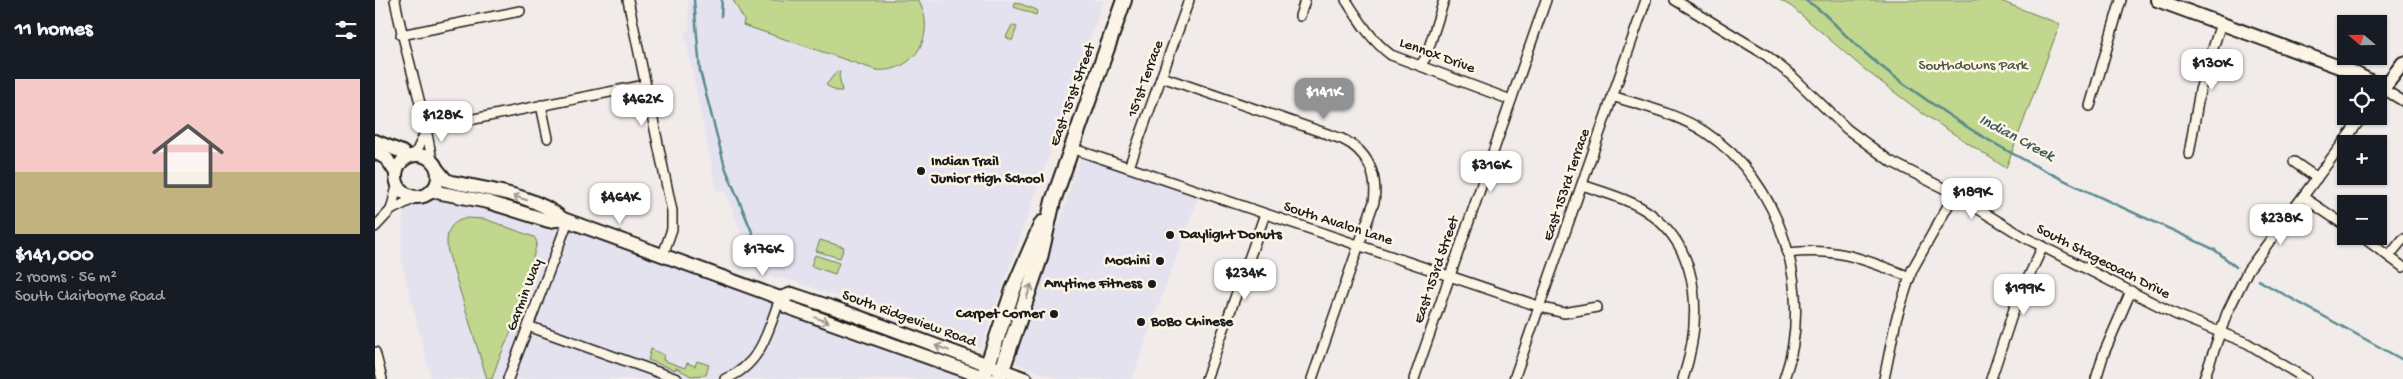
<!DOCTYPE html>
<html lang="en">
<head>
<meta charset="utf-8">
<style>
  :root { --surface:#171b24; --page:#242831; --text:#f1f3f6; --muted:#9ea1a6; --accent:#919294 }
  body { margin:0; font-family:"Gochi Hand",sans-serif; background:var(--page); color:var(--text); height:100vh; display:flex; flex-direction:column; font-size:19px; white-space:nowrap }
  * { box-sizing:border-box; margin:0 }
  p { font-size:16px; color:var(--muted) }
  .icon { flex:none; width:28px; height:28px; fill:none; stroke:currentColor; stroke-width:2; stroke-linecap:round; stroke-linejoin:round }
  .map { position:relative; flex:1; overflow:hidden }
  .sheet { display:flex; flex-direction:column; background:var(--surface); width:375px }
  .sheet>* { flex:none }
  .needle { width:32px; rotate:290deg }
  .buttons { position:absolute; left:1962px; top:15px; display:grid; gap:10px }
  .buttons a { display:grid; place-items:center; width:50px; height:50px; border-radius:0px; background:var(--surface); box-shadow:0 1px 4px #0004; font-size:25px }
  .price { position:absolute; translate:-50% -42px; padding:0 11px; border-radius:10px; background:#fff; color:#222; font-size:16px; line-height:32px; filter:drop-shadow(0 1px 2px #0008) }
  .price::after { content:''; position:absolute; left:50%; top:30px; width:15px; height:11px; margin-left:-8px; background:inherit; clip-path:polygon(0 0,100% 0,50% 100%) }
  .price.selected { background:var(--accent); color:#fff }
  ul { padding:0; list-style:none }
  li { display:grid; align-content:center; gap:10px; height:265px; padding:0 15px }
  li span { display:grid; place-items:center; height:155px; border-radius:0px; color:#555 }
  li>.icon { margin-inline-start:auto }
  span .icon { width:90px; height:90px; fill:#fffc; stroke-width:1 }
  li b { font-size:21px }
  h2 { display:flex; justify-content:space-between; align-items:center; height:60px; padding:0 15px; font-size:21px }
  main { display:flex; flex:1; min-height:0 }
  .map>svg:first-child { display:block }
</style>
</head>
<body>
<main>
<section class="sheet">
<h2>11 homes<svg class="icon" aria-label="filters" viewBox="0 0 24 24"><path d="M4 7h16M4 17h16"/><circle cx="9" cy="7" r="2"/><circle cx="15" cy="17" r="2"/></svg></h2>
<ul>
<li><span style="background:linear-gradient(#f6c9c9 60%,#c2b280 0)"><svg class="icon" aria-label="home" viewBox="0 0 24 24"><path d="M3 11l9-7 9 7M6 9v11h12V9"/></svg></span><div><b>$141,000</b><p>2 rooms · 56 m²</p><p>South Clairborne Road</p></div></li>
</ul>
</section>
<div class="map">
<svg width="2028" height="379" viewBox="0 0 2028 379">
  <rect width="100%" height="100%" fill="#f1ece9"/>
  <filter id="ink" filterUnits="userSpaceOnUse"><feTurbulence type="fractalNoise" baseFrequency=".02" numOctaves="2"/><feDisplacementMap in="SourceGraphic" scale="10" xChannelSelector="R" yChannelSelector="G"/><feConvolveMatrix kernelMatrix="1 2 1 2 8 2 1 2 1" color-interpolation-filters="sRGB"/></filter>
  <g filter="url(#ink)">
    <g fill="#e4e2ee">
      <polygon points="313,0 729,0 606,348 416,280 382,274 350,191 342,192 309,32 314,31"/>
      <polygon points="707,151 825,192 757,379 683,379 639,363"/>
      <polygon points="56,191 188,219 608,379 56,379 26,259 29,209"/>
    </g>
    <g fill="#c0d78d" stroke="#6e7a54">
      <path d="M358,0H543C563,33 540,74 501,70L368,25L369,20Z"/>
      <polygon points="1405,0 1623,0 1685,24 1631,168 1547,113 1489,69 1417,7"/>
      <polygon points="640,2 662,10 661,15 639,7"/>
      <polygon points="637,25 642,27 637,41 631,37"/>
      <polygon points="462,71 465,72 464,75 467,91 461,91 451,85"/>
      <path d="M92,218L110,219L159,237L162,242L145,311L123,361L117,379H112L73,252C70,235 73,222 92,218Z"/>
      <polygon points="445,240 469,247 465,258 441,251"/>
      <polygon points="440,255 464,263 460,274 436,266"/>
      <polygon points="276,349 289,355 288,360 310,368 312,363 320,366 322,361 334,365 331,375 316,376 301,368 300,370 273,360"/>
    </g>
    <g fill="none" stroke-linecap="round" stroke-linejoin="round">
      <g stroke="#59898f" stroke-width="2.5">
        <polyline points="319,0 325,71 350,167 390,263"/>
        <path d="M1430,0C1450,11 1464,30 1481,45C1505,67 1534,88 1562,107C1647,167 1747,206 1840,250L1861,267"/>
        <polyline points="346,16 347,0"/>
        <polyline points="1883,280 2028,360"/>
      </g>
      <defs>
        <g id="street">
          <path d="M20,0C30,54 49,107 57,161"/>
          <polyline points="253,0 297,211 297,229 288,255"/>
          <path d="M971,0C984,20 996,40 1016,55L1136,100"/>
          <polyline points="1300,0 1391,55 1417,76 1472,129 1515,161 1572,190 1649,237 1800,314 1872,343 1931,379"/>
          <polyline points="925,16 930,0"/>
          <polyline points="26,35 145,11"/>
          <polyline points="1045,66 1051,57 1069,0"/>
          <path d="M787,77L967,139C993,151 1003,175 999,202L937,379"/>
          <polyline points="2004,95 2008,89 2028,101"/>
          <path d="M1237,96C1268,106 1303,114 1330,132C1407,182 1440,293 1409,379"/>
          <polyline points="166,105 173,138"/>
          <polyline points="1715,106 1746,0"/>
          <polyline points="49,122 84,122 270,85"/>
          <polyline points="696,148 1169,308 1189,313 1222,307"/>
          <polyline points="1814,154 1825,90 1846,23"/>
          <polyline points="40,155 51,131"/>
          <polyline points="1919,162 1942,178"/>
          <polyline points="754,167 814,0"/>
          <path d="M1207,185C1228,192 1260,201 1277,215C1328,254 1326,323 1308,379"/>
          <polyline points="1928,197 1971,226"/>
          <polyline points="16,210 23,183"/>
          <polyline points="0,227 16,210 42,197"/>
          <polyline points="1986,236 2028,267"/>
          <path d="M1412,253C1464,247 1488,259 1535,277"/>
          <polyline points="2014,256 2028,239"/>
          <polyline points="153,326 302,379"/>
          <polyline points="0,352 7,379"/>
          <polyline points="133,379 193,221"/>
          <path d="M350,379C386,365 393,331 405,298"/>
          <polyline points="831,379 890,214"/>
          <polyline points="1039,379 1171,0"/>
          <polyline points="1139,379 1271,0"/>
          <polyline points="1509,379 1521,320 1537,270 1579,195"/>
          <polyline points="1616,379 1640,306 1668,246"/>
          <polyline points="1721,379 1729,353 1756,291"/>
          <polyline points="1829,379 1852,313 1873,270 1988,116"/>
        </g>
        <g id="secondary">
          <polyline points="1782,0 1978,72 2001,84"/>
          <polyline points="2004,86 2008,89 2028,63"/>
          <polyline points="0,141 27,152 33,157"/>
          <polyline points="0,152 12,159 21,173"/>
          <circle cx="42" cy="176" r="21"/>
          <path d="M62,169L71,180L77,182C113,190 159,194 188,219L405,298L412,307L614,379"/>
          <polyline points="56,191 113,202 174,221 188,219"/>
          <polyline points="405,298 417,294 468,311 651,379"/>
        </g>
        <g id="primary">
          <polyline points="608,379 638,290 667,223"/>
          <polyline points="624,379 665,258 678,201 749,0"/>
        </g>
      </defs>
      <use href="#street" stroke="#1c1c1c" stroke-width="12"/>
      <use href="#secondary" stroke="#1c1c1c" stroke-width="16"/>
      <use href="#primary" stroke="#1c1c1c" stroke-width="18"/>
      <use href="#street" stroke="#fcf5e5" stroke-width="9"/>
      <use href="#secondary" stroke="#fcf5e5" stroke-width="12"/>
      <use href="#primary" stroke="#fcf5e5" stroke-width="14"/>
    </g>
    <defs><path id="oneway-shaft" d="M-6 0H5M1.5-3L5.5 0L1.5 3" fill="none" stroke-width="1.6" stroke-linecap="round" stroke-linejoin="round" transform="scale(1.25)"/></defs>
    <g stroke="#97938b">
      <use href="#oneway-shaft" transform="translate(145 198) rotate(-163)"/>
      <use href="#oneway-shaft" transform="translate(654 291) rotate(-71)"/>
      <use href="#oneway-shaft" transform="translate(447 320) rotate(20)"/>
      <use href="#oneway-shaft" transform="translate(567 348) rotate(-160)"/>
    </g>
  </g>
  <g fill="#1c1c1c" stroke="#fcf5e5" stroke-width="2">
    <circle cx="546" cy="171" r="5"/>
    <circle cx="795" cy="235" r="5"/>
    <circle cx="785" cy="261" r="5"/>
    <circle cx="777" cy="284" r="5"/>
    <circle cx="679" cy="314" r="5"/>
    <circle cx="766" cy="322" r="5"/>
  </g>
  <g text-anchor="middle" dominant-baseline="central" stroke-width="5" stroke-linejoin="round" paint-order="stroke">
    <g font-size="15" fill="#1c1c1c" stroke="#fcf5e5">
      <text transform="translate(1062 56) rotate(20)">Lennox Drive</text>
      <text transform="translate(771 79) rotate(-70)">151st Terrace</text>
      <text transform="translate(698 95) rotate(-70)">East 151st Street</text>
      <text transform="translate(1192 185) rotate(-71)">East 153rd Terrace</text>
      <text transform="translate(963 224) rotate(18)">South Avalon Lane</text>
      <text transform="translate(1728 262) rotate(27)">South Stagecoach Drive</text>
      <text transform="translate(1062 270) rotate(-71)">East 153rd Street</text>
      <text transform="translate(150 295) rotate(-69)">Garmin Way</text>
      <text transform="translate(534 319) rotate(20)">South Ridgeview Road</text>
    </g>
    <g font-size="15" fill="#4d543e" stroke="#fcf5e5">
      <text x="1598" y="66">Southdowns Park</text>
    </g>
    <g font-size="15" font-weight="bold" fill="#1c1c1c" stroke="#fcf5e5" text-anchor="start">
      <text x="556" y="162">Indian Trail<tspan x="556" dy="17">Junior High School</tspan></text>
      <text x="805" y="235">Daylight Donuts</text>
      <text x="775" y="261" text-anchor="end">Mochini</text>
      <text x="767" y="284" text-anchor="end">Anytime Fitness</text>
      <text x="669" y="314" text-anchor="end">Carpet Corner</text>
      <text x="776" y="322">BoBo Chinese</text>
    </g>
    <g font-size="16" font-style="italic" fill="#3f5b5f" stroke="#fcf5e5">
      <text transform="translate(1641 139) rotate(28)">Indian Creek</text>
    </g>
  </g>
</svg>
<div class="buttons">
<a><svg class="needle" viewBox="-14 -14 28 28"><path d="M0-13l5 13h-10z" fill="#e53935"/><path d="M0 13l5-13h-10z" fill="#9ea1a6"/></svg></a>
<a><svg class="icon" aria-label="locate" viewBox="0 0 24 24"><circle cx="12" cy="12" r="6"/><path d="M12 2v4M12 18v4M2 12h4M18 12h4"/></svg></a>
<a>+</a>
<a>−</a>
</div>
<b class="price" style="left:1837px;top:91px">$130K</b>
<b class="price selected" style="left:949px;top:120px">$141K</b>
<b class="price" style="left:267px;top:127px">$462K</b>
<b class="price" style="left:67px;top:143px">$128K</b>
<b class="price" style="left:1116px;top:193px">$316K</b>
<b class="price" style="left:1597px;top:220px">$189K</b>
<b class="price" style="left:245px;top:225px">$464K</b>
<b class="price" style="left:1906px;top:246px">$238K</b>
<b class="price" style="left:388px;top:277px">$176K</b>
<b class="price" style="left:870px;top:301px">$234K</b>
<b class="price" style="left:1649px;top:316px">$199K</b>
</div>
</main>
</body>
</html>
